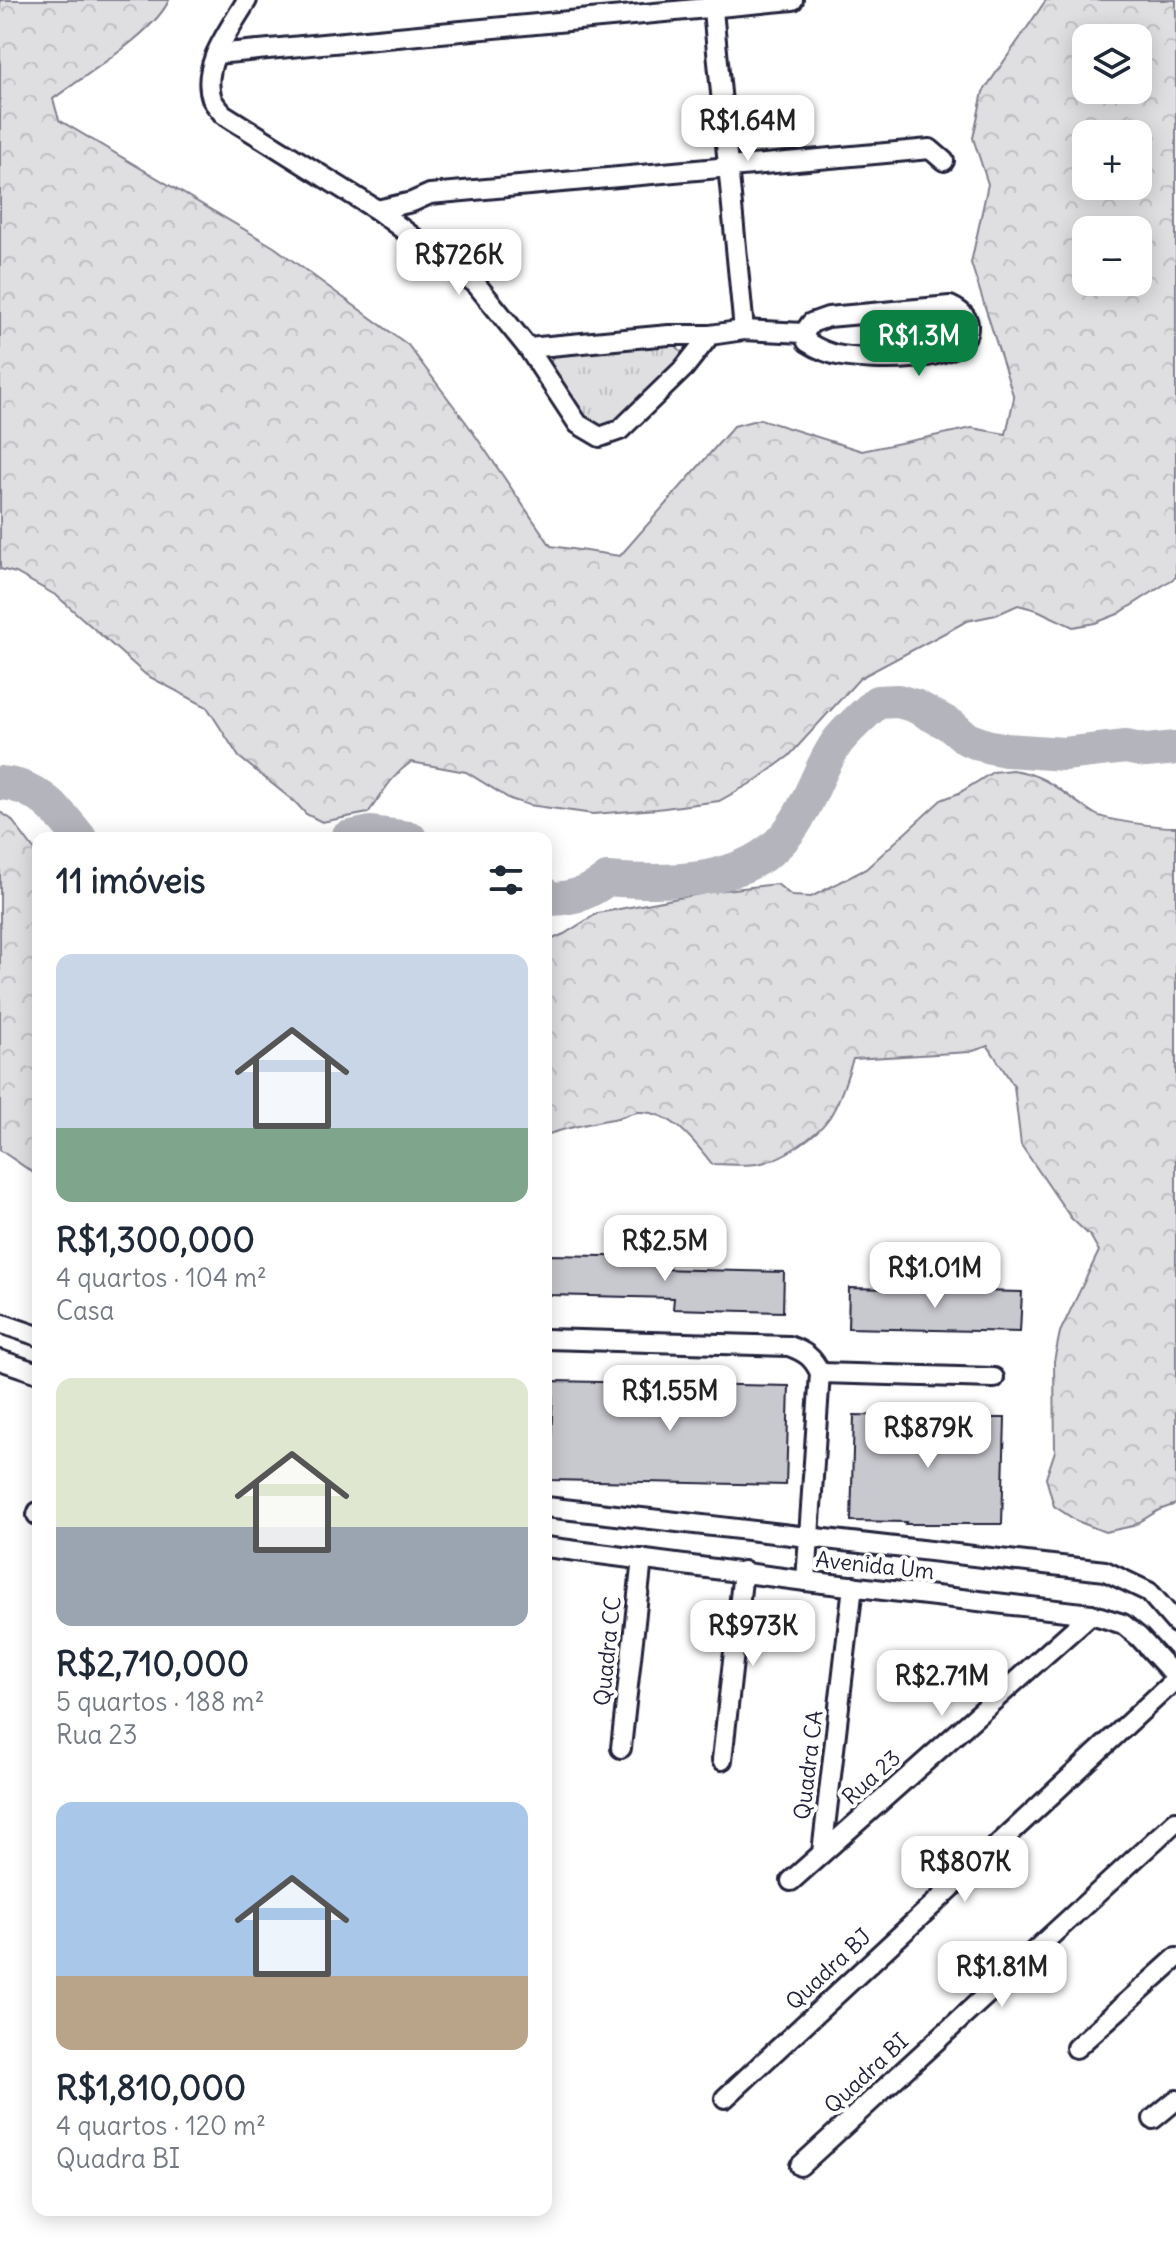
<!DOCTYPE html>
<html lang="pt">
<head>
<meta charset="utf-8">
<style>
  :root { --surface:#fff; --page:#f6f6f7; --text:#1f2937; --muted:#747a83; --accent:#0b8043 }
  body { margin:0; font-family:Delius,sans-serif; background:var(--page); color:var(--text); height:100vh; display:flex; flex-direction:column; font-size:30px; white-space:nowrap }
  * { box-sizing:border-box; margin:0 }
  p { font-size:26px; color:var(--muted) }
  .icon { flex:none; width:44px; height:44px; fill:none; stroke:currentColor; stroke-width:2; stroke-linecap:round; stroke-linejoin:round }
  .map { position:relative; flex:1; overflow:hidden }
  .side { position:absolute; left:32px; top:832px; width:520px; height:1384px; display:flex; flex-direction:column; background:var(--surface); border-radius:16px; box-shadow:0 4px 20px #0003 }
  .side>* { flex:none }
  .fabs { position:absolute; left:1072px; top:24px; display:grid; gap:16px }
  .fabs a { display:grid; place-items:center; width:80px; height:80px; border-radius:16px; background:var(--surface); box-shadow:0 4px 20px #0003; font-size:40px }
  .price { position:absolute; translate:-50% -68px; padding:0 18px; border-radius:16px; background:#fff; color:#222; font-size:26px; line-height:52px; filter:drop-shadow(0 2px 4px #0008) }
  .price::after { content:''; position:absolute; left:50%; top:48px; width:24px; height:18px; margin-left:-12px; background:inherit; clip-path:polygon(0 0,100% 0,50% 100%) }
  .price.current { background:var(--accent); color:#fff }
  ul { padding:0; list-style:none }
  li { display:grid; align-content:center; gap:16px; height:424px; padding:0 24px }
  li span { display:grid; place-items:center; height:248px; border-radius:16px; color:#555 }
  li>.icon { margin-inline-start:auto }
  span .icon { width:144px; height:144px; fill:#fffc; stroke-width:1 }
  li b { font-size:34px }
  h2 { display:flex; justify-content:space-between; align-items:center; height:96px; padding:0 24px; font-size:34px }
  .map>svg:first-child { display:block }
</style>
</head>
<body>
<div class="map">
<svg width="1176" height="2249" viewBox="0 0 1176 2249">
  <defs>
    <pattern id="grass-tufts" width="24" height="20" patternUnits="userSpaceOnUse" patternTransform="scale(2)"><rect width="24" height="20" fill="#dfdfe2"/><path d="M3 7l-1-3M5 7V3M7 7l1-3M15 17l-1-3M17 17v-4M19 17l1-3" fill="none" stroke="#bfbfc3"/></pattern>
    <pattern id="forest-crowns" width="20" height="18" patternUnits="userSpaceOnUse" patternTransform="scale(2)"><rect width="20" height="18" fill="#dfdfe2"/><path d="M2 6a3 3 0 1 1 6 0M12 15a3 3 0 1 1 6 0" fill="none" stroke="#bfbfc3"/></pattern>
  </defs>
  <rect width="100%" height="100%" fill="#fff"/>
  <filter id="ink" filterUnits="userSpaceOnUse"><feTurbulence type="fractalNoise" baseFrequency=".0125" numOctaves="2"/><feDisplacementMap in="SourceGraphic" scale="16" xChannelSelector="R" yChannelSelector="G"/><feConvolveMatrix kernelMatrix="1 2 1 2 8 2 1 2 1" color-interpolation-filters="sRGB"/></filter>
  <g filter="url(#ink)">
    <path fill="url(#grass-tufts)" stroke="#80808e" stroke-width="2" d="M673,342L681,352V359L617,423C584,440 565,390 549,367L552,358L558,351Z"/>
    <g fill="url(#forest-crowns)" stroke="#80808e" stroke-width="2" fill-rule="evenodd">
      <path d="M0,0H169C155,33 83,76 53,99L59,120L274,247L408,345L468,425L551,546L620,556L734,426L760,419L862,451L972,428L1006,434L1014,398L971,263L988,184L973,138L983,92L1046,0H1176V577L1118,614L1095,623L1073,627L1037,610L1018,605L996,615L967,621L860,678L789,756L755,781L719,801L657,809L593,814L572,811L529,805L510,799L466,772L411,762C389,778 384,792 368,813L322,822L306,814L296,803L239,757L207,707L146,675L57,596L16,573L0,569ZM1086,38H1138V90H1086ZM1086,134H1138V186H1086ZM1086,230H1138V282H1086Z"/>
      <path d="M1012,770C1050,775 1064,796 1095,814C1107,821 1160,827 1176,827V1504L1159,1510L1133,1526L1105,1532L1077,1521L1054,1506L1046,1478L1055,1451L1054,1361L1060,1332L1099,1251L1091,1237L1071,1218L1021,1145L1014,1086L988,1046L970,1052L853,1059C846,1079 841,1100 829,1118C816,1137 780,1161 757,1164C742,1166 727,1164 712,1164C694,1141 671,1110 638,1112C630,1113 621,1118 613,1119C590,1123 569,1127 546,1135V942L564,934L598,913L716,891L777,884L792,896L811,897L866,869L941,800L959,793L993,772Z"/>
      <polygon points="0,812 11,819 38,855 38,1176 0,1150"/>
    </g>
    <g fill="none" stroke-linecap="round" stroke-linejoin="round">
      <g stroke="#b4b4bc" stroke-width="34">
        <path d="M0,783C37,785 59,811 80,838"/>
        <polyline points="347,838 371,833 410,838"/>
        <path d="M546,895L552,899C574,898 590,893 607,879C669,884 753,885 792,827C811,801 819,767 838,741C849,727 864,715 877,702L898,701L915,706L952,726L967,739L986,746L1006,750L1064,754L1126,747L1146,751L1176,748"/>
      </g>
    </g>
    <g fill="#c8c8cf" stroke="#22223b" stroke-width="2">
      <polygon points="548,1255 658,1257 657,1269 784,1272 783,1312 673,1309 674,1298 547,1295"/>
      <polygon points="849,1288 1022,1292 1020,1332 848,1328"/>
      <polygon points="553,1381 789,1386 786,1485 550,1480"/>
      <polygon points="854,1415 894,1416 894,1418 1005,1418 1002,1524 905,1524 906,1522 851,1521"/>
    </g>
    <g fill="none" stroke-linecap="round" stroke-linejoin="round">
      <defs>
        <g id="minor">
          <path d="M247,0C231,28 200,65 212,99C214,104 220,110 223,114L377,210L476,284L528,348L578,424L600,437L620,430L684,368L710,335"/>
          <polyline points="712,0 744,330"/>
          <polyline points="216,54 793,0"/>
          <polyline points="377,210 412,202 430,194 930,149 944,161"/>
          <path d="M950,306C959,310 969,316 968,328C965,366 869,360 842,356C829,354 818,349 807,342L804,333L811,323L828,317Z"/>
          <polyline points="528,348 669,335 710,335 744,330 804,333"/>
          <polyline points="0,1323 38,1336"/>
          <path d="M546,1339L789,1346C805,1352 813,1357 820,1373L806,1581"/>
          <polyline points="0,1360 38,1373"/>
          <polyline points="820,1373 994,1378"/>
          <polyline points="546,1507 1105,1571 1149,1592 1176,1623"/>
          <polyline points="37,1515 38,1512"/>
          <polyline points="546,1547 806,1581 1091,1614 1123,1624 1139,1637 1176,1677"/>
          <polyline points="621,1748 642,1559"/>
          <polyline points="722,1760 743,1571"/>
          <polyline points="822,1853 853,1586"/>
          <polyline points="791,1881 1091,1614"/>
          <polyline points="1076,2048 1176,1958"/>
          <polyline points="725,2098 1176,1679"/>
          <polyline points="1153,2119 1176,2100"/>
          <polyline points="800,2166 1176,1821"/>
        </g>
      </defs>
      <use href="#minor" stroke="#22223b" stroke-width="24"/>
      <use href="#minor" stroke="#fff" stroke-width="18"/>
    </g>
  </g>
  <g text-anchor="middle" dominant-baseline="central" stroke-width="8" stroke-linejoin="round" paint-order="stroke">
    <g font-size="22" fill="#22223b" stroke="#fff">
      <text transform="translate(875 1565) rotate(6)">Avenida Um</text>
      <text transform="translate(607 1651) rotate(-84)">Quadra CC</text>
      <text transform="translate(808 1765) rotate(-83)">Quadra CA</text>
      <text transform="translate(871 1777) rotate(-42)">Rua 23</text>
      <text transform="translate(828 1969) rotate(-43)">Quadra BJ</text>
      <text transform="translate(866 2073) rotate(-43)">Quadra BI</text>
    </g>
  </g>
</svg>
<div class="fabs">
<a><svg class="icon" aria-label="layers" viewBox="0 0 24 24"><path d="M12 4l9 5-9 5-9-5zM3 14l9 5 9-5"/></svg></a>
<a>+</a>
<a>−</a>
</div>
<b class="price" style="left:748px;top:163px">R$1.64M</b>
<b class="price" style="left:459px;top:297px">R$726K</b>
<b class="price current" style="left:919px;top:378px">R$1.3M</b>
<b class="price" style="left:665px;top:1283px">R$2.5M</b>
<b class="price" style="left:935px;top:1310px">R$1.01M</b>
<b class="price" style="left:670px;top:1433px">R$1.55M</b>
<b class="price" style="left:928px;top:1470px">R$879K</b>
<b class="price" style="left:753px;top:1668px">R$973K</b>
<b class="price" style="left:942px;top:1718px">R$2.71M</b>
<b class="price" style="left:965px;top:1904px">R$807K</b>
<b class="price" style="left:1002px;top:2009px">R$1.81M</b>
<section class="side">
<h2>11 imóveis<svg class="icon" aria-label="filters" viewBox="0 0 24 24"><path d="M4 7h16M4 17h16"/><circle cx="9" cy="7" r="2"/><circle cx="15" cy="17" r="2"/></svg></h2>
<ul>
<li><span style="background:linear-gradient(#c9d6e8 70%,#7fa58c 0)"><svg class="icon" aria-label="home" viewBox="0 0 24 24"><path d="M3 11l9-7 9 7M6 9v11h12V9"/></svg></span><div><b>R$1,300,000</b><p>4 quartos · 104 m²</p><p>Casa</p></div></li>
<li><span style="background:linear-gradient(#dfe7d0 60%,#9aa5b1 0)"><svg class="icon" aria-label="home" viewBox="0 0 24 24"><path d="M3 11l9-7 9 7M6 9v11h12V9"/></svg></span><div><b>R$2,710,000</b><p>5 quartos · 188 m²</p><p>Rua 23</p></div></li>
<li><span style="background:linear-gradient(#a9c7e8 70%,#b9a48a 0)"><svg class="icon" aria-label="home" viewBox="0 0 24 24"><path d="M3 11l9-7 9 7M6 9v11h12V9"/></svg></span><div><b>R$1,810,000</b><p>4 quartos · 120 m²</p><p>Quadra BI</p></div></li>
</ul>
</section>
</div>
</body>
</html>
